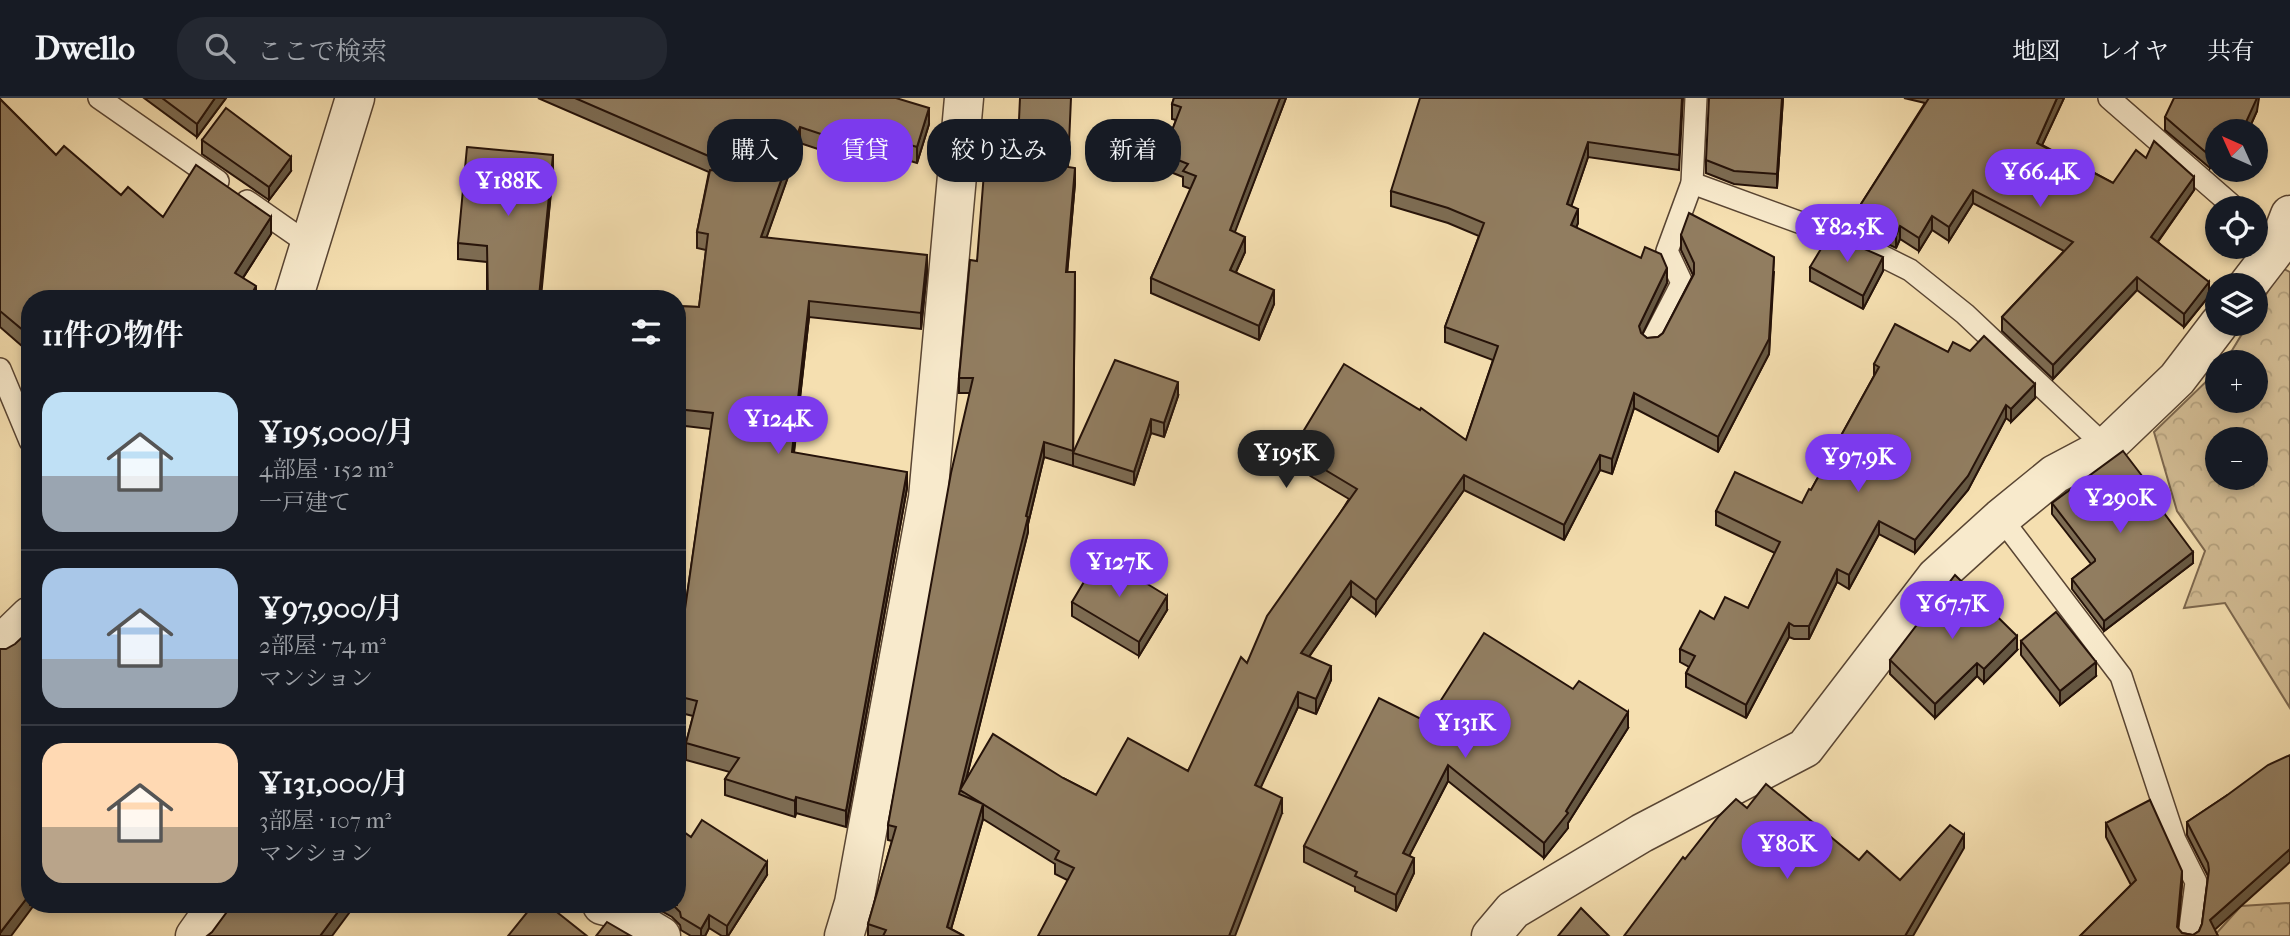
<!DOCTYPE html>
<html lang="ja">
<head>
<meta charset="utf-8">
<style>
  :root { --surface:#171b24; --page:#242831; --text:#f1f3f6; --muted:#9ea1a6; --line:#363941; --accent:#7c3aed }
  body { margin:0; font-family:"IM FELL French Canon","Noto Serif JP",serif; background:var(--page); color:var(--text); height:100vh; display:flex; flex-direction:column; font-size:26px; white-space:nowrap }
  * { box-sizing:border-box; margin:0 }
  p { font-size:23px; color:var(--muted) }
  .icon { flex:none; width:38px; height:38px; fill:none; stroke:currentColor; stroke-width:2; stroke-linecap:round; stroke-linejoin:round }
  .map { position:relative; flex:1; overflow:hidden }
  .sheet { position:absolute; left:21px; top:192px; width:665px; height:623px; display:flex; flex-direction:column; background:var(--surface); border-radius:28px; box-shadow:0 4px 10px #0003 }
  .sheet>* { flex:none }
  .hud { position:absolute; left:707px; top:21px; width:665px; height:63px; display:flex; gap:14px }
  .needle { width:46px; rotate:315deg }
  .buttons { position:absolute; left:2205px; top:21px; display:grid; gap:14px }
  .buttons a { display:grid; place-items:center; width:63px; height:63px; border-radius:50%; background:var(--surface); box-shadow:0 4px 10px #0003; font-size:35px }
  .price { position:absolute; translate:-50% -60px; padding:0 16px; border-radius:24px; background:var(--accent); color:#fff; font-size:23px; line-height:46px; filter:drop-shadow(0 2px 4px #0008) }
  .price::after { content:''; position:absolute; left:50%; top:42px; width:21px; height:16px; margin-left:-10px; background:inherit; clip-path:polygon(0 0,100% 0,50% 100%) }
  .price.selected { background:#222; color:#fff }
  ul { padding:0; list-style:none }
  li { display:flex; align-items:center; gap:21px; height:175px; padding:0 21px }
  li+li { border-top:2px solid var(--line) }
  li span { display:grid; place-items:center; flex:none; width:196px; height:140px; border-radius:21px; color:#555 }
  li>.icon { margin-inline-start:auto }
  span .icon { width:84px; height:84px; fill:#fffc; stroke-width:1 }
  li b { font-size:30px }
  h2 { display:flex; justify-content:space-between; align-items:center; height:84px; padding:0 21px; font-size:30px }
  .chip { padding:0 24px; border-radius:28px; background:var(--surface); box-shadow:0 4px 10px #0003; font-size:24px; line-height:63px }
  .chip.selected { background:var(--accent); color:#fff }
  header { display:flex; align-items:center; gap:42px; box-sizing:border-box; height:98px; padding:0 35px; background:var(--surface); border-bottom:2px solid var(--line) }
  header strong { font-size:33px }
  nav { display:flex; gap:38px; margin-inline-start:auto; font-size:24px }
  .search { width:490px; height:63px; background:var(--page); display:flex; align-items:center; gap:18px; box-sizing:border-box; padding:0 24px; border-radius:28px; color:var(--muted); font-size:26px }
  .map>svg:first-child { display:block }
</style>
</head>
<body>
<header>
<strong>Dwello</strong>
<div class="search"><svg class="icon" aria-label="search" viewBox="0 0 24 24"><circle cx="10" cy="10" r="6"/><path d="M15 15l6 6"/></svg>ここで検索</div>
<nav><a>地図</a><a>レイヤ</a><a>共有</a></nav>
</header>
<div class="map">
<svg width="2290" height="838" viewBox="0 0 2290 838">
  <defs>
    <pattern id="forest-crowns" width="20" height="18" patternUnits="userSpaceOnUse" patternTransform="scale(1.75)"><rect width="20" height="18" fill="#d2bc94"/><path d="M2 6a3 3 0 1 1 6 0M12 15a3 3 0 1 1 6 0" fill="none" stroke="#b4a17e"/></pattern>
  </defs>
  <rect width="100%" height="100%" fill="#f5dfb0"/>
  <filter id="stains"><feTurbulence type="fractalNoise" baseFrequency=".00286" numOctaves="4"/><feColorMatrix values="0 0 0 0 .2 0 0 0 0 .09 0 0 0 0 .02 0 0 0 .5 -.17"/></filter>
  <radialGradient id="worn" r=".72"><stop offset=".6" stop-color="#630" stop-opacity="0"/><stop offset="1" stop-color="#630" stop-opacity=".3"/></radialGradient>
  <g fill="url(#forest-crowns)" stroke="#7c674e" stroke-width="2" fill-rule="evenodd">
    <path d="M2282,170L2290,174V610L2225,505L2184,510L2205,453L2177,413L2154,334L2217,273V303H2256V264H2225L2248,226H2256V213ZM2217,341H2256V380H2217Z"/>
    <polygon points="2290,805 2290,838 2214,838 2241,808"/>
  </g>
  <g fill="none" stroke-linecap="round" stroke-linejoin="round">
    <defs>
      <g id="lane">
        <polyline points="99,0 218,83"/>
        <polyline points="2109,0 2235,110"/>
        <polyline points="1692,85 1856,145 1910,172 1965,216 2106,349"/>
        <polyline points="247,103 310,147"/>
        <polyline points="2256,129 2278,148"/>
        <polyline points="1652,243 1682,185 1667,153 1692,85 1696,0"/>
        <polyline points="0,271 30,343"/>
        <polyline points="2001,420 2121,578 2175,742 2196,784 2189,838"/>
      </g>
      <g id="street">
        <polyline points="2248,187 2278,148 2290,117"/>
        <polyline points="293,201 355,0"/>
        <polyline points="0,547 30,518"/>
        <polyline points="602,807 614,810 661,838"/>
        <polyline points="195,838 217,807"/>
        <polyline points="844,838 854,805 928,400 964,0"/>
        <polyline points="1491,838 1513,812 1642,735 1805,650 1936,479 2001,420 2055,376 2106,349 2177,281 2219,226"/>
      </g>
    </defs>
    <use href="#lane" stroke="#594533" stroke-width="24"/>
    <use href="#street" stroke="#594533" stroke-width="41"/>
    <use href="#lane" stroke="#f8eacc" stroke-width="21"/>
    <use href="#street" stroke="#f8eacc" stroke-width="38"/>
  </g>
  <g fill="#7d6c53" stroke="#251209" stroke-width="2">
    <polygon points="144,0 226,0 197,39"/>
    <polygon points="538,0 896,0 929,26 917,65 860,48 854,63 800,45 766,140 927,173 921,231 809,219 794,355 907,390 846,729 796,715 795,719 725,697 725,681 730,674 686,662 686,645 693,618 677,614 677,567 711,331 677,327 677,208 699,209 706,152 697,150 697,134 709,74"/>
    <polygon points="1174,0 1286,0 1234,135 1245,154 1236,174 1274,206 1259,242 1151,195 1151,180 1191,91 1183,88 1183,79 1163,71 1163,56 1176,22 1172,21 1172,6"/>
    <polygon points="1683,0 1679,72 1588,59 1571,108 1578,125 1576,130 1667,185 1642,236 1647,240 1658,239 1663,235 1693,177 1681,152 1681,137 1774,174 1769,256 1718,354 1634,310 1612,376 1600,372 1564,442 1464,392 1376,517 1351,498 1309,559 1331,582 1316,616 1298,609 1260,690 1282,715 1067,782 1055,776 1055,766 983,721 951,831 964,838 868,838 868,826 892,743 888,742 888,727 970,295 959,295 959,280 977,163 1017,65 1068,69 1075,85 1067,174 1075,174 1073,368 1044,359 1028,426 1028,434 966,681 1063,680 1096,697 1188,673 1247,565 1349,401 1292,367 1292,352 1466,342 1493,262 1445,244 1445,229 1479,138 1448,125 1391,108 1391,93"/>
    <polygon points="1783,0 1777,90 1734,86 1706,75 1706,62"/>
    <polygon points="1904,0 2064,0 2042,47 2113,85 2194,92 2158,144 2209,198 2184,229 2137,192 2053,281 2002,233 2002,219 2064,153 1973,105 1949,143 1932,132 1919,153 1900,141 1896,150 1854,130 1854,117 1925,5"/>
    <polygon points="0,1 56,57 121,97 163,119 271,136 243,180 256,201 30,201 30,255 0,229"/>
    <polygon points="2257,3 2257,13 2248,33 2217,33 2217,69 2213,66 2210,70 2165,32 2165,19"/>
    <polygon points="202,42 291,73 269,102 202,56"/>
    <polygon points="553,73 541,199 487,201 487,164 458,161 458,145"/>
    <polygon points="1810,169 1883,173 1863,211 1810,183"/>
    <polygon points="1874,266 2035,300 2011,324 2006,320 1968,392 1915,455 1879,436 1849,491 1837,484 1809,541 1794,541 1789,539 1746,620 1686,589 1686,575 1689,569 1680,564 1680,551 1714,521 1748,510 1775,455 1716,427 1716,413 1802,405 1811,392 1874,278"/>
    <polygon points="1178,298 1164,339 1151,335 1134,387 1073,368 1073,355"/>
    <polygon points="2052,405 2162,412 2193,465 2104,533 2072,491 2072,481 2091,466 2052,416"/>
    <polygon points="1072,504 1167,512 1139,558 1072,518"/>
    <polygon points="2021,543 2096,578 2060,607 2021,557"/>
    <polygon points="2017,552 1984,585 1977,578 1935,620 1890,576 1890,562"/>
    <polygon points="1427,624 1628,630 1568,725 1568,730 1544,760 1448,683 1409,758 1414,775 1396,813 1355,793 1355,789 1304,764 1304,748"/>
    <polygon points="2226,698 2214,831 2218,838 2080,838 2131,787 2106,739 2106,725 2182,786 2178,831 2182,835 2193,837 2199,833 2202,826 2208,778 2187,737 2187,724"/>
    <polygon points="691,739 767,777 728,838 722,838 709,830 705,838 691,838 681,832 680,827 672,819 651,807 677,807"/>
  </g>
  <g fill="#665843" stroke="#251209" stroke-width="2">
    <polygon points="215,0 226,0 197,39 197,26"/>
    <polygon points="1280,0 1286,0 1230,147 1230,132"/>
    <polygon points="1782,0 1783,0 1777,90 1777,76"/>
    <polygon points="2057,0 2064,0 2037,58 2037,45"/>
    <polygon points="2254,0 2259,0 2257,13 2248,33 2242,33"/>
    <polygon points="929,10 929,26 917,65 917,49"/>
    <polygon points="800,29 800,45 761,155 761,139"/>
    <polygon points="860,32 860,48 854,63 854,47"/>
    <polygon points="1588,44 1588,59 1567,121 1567,106"/>
    <polygon points="2213,53 2213,66 2210,70 2210,58"/>
    <polygon points="553,57 553,73 540,201 539,201"/>
    <polygon points="291,59 291,73 269,102 269,89"/>
    <polygon points="1075,70 1075,85 1066,189 1066,174"/>
    <polygon points="2194,79 2194,92 2151,153 2151,139"/>
    <polygon points="1973,92 1973,105 1949,143 1949,129"/>
    <polygon points="1578,111 1578,125 1571,142 1571,127"/>
    <polygon points="1932,118 1932,132 1919,153 1919,140"/>
    <polygon points="271,119 271,136 235,192 235,175"/>
    <polygon points="1900,128 1900,141 1896,150 1896,137"/>
    <polygon points="1245,139 1245,154 1230,187 1230,172"/>
    <polygon points="927,157 927,173 921,231 921,215"/>
    <polygon points="1774,159 1769,256 1718,354 1718,339"/>
    <polygon points="1883,159 1883,173 1863,211 1863,198"/>
    <polygon points="1667,170 1667,185 1639,243 1639,228"/>
    <polygon points="2137,179 2137,192 2053,281 2053,267"/>
    <polygon points="2209,184 2209,198 2184,229 2184,216"/>
    <polygon points="256,188 256,201 249,201"/>
    <polygon points="1274,192 1274,206 1259,242 1259,228"/>
    <polygon points="809,203 809,219 792,370 792,354"/>
    <polygon points="1178,284 1178,298 1164,339 1164,325"/>
    <polygon points="2035,286 2035,300 2011,324 2011,311"/>
    <polygon points="1634,295 1634,310 1612,376 1612,361"/>
    <polygon points="2006,307 2006,320 1968,392 1915,455 1915,442"/>
    <polygon points="1151,321 1151,335 1134,387 1134,374"/>
    <polygon points="1044,344 1044,359 1028,426 1028,434 963,694 960,692"/>
    <polygon points="1600,357 1600,372 1564,442 1564,427"/>
    <polygon points="907,374 907,390 846,729 846,713"/>
    <polygon points="1464,377 1464,392 1376,517 1376,502"/>
    <polygon points="1879,423 1879,436 1849,491 1849,477"/>
    <polygon points="2193,454 2193,465 2104,533 2104,523"/>
    <polygon points="1837,471 1837,484 1809,541 1809,528"/>
    <polygon points="1351,483 1351,498 1301,570 1301,555"/>
    <polygon points="1167,498 1167,512 1139,558 1139,544"/>
    <polygon points="1789,525 1789,539 1746,620 1746,607"/>
    <polygon points="2017,538 2017,552 1984,585 1984,571"/>
    <polygon points="2096,564 2096,578 2060,607 2060,593"/>
    <polygon points="1977,565 1977,578 1935,620 1935,606"/>
    <polygon points="1331,568 1331,582 1316,616 1316,601"/>
    <polygon points="1298,594 1298,609 1255,702 1255,687"/>
    <polygon points="1628,614 1628,630 1568,725 1568,730 1544,760 1544,745 1566,713"/>
    <polygon points="1448,667 1448,683 1403,770 1403,755"/>
    <polygon points="796,699 796,715 795,719 795,703"/>
    <polygon points="1282,700 1282,715 1235,838 1229,838"/>
    <polygon points="983,706 983,721 949,838 947,829"/>
    <polygon points="1964,737 1964,750 1913,838 1905,838"/>
    <polygon points="2290,751 2290,764 2210,836 2210,822"/>
    <polygon points="1414,760 1414,775 1396,813 1396,797"/>
    <polygon points="767,764 767,777 728,838 727,838 727,828"/>
    <polygon points="2182,773 2182,786 2177,838 2177,829"/>
    <polygon points="30,796 30,807 34,807 11,838 0,838 0,835"/>
    <polygon points="343,807 355,807 332,838 320,838"/>
    <polygon points="709,817 709,830 705,838 701,838 701,831"/>
  </g>
  <g fill="#917d60" stroke="#251209" stroke-width="2">
    <polygon points="162,0 215,0 197,26"/>
    <polygon points="575,0 896,0 929,10 917,49 860,32 854,47 800,29 761,139 927,157 921,215 809,203 792,354 907,374 846,713 796,699 795,703 725,681 739,660 686,645 697,603 677,598 677,567 713,315 677,311 677,208 699,209 708,136 697,134 710,72 750,76"/>
    <polygon points="1020,0 1071,0 1068,69 1075,70 1066,174 1075,174 1073,353 1044,344 1026,418 1028,419 960,692 993,636 1063,680 1096,697 1128,640 1188,673 1241,559 1247,565 1267,518 1357,391 1292,352 1344,266 1420,312 1421,310 1466,342 1498,248 1445,229 1484,125 1448,110 1391,93 1420,0 1682,0 1679,57 1588,44 1567,106 1578,111 1571,127 1641,160 1645,149 1661,156 1667,170 1639,228 1641,235 1647,240 1658,239 1663,235 1694,176 1694,165 1681,137 1689,115 1774,159 1769,241 1718,339 1634,295 1612,361 1600,357 1564,427 1464,377 1376,502 1351,483 1301,555 1331,568 1316,601 1298,594 1255,687 1282,700 1229,838 1038,838 1074,770 1055,761 1059,753 960,692 959,696 983,706 947,829 964,838 883,838 886,832 868,826 896,729 888,727 951,375 973,280 959,280 970,162 977,163 985,62 1017,65"/>
    <polygon points="1174,0 1280,0 1230,132 1245,139 1230,172 1274,192 1259,228 1151,180 1196,78 1183,73 1188,66 1163,56 1181,9 1172,6"/>
    <polygon points="1709,0 1782,0 1777,76 1734,73 1706,62"/>
    <polygon points="1929,0 2057,0 2037,45 2113,85 2136,52 2146,60 2154,43 2194,79 2151,139 2209,184 2184,216 2137,179 2053,267 2002,219 2073,144 1973,92 1949,129 1932,118 1919,140 1900,128 1896,137 1854,117"/>
    <polygon points="2174,0 2257,0 2242,33 2217,33 2217,56 2213,53 2210,58 2165,19"/>
    <polygon points="0,1 56,57 64,48 121,97 128,89 163,119 196,67 271,119 235,175 256,188 249,201 30,201 30,238 0,213"/>
    <polygon points="226,10 291,59 269,89 202,42"/>
    <polygon points="467,49 553,57 539,199 552,198 552,201 488,201 487,148 458,145"/>
    <polygon points="1830,136 1883,159 1863,198 1810,169"/>
    <polygon points="1895,226 1948,254 1953,244 1970,253 1984,238 2035,286 2011,311 2006,307 1968,378 1915,442 1879,423 1849,477 1837,471 1809,528 1794,528 1789,525 1746,607 1686,575 1695,558 1680,551 1700,513 1714,521 1725,499 1748,510 1780,444 1716,413 1735,374 1802,405 1809,391 1811,392 1879,269 1874,266"/>
    <polygon points="1115,262 1178,284 1164,325 1151,321 1134,374 1073,355"/>
    <polygon points="2123,353 2162,404 2158,407 2193,454 2104,523 2072,481 2095,463 2095,461 2052,405"/>
    <polygon points="1100,457 1167,498 1139,544 1072,504"/>
    <polygon points="1955,477 2017,538 1984,571 1977,565 1935,606 1890,562"/>
    <polygon points="2056,514 2096,564 2060,593 2021,543"/>
    <polygon points="30,532 30,796 0,835 0,551 6,551 15,546"/>
    <polygon points="1484,535 1573,591 1579,583 1628,614 1566,713 1568,715 1544,745 1448,667 1403,755 1414,760 1396,797 1355,778 1357,774 1304,748 1379,600 1427,624"/>
    <polygon points="2290,657 2290,751 2210,822 2218,838 2080,838 2136,782 2106,725 2150,702 2182,773 2177,829 2182,835 2193,837 2199,833 2202,826 2209,772 2208,765 2187,724 2226,698 2268,667"/>
    <polygon points="1766,686 1859,762 1867,753 1900,782 1950,727 1964,737 1905,838 1624,838 1683,759 1685,761 1719,718 1736,701 1747,710"/>
    <polygon points="702,722 767,764 727,828 709,817 701,831 681,819 680,814 673,807 677,807 677,729 691,739"/>
    <polygon points="232,807 343,807 320,838 207,838 212,834"/>
    <polygon points="533,807 548,807 587,838 508,838"/>
    <polygon points="1581,810 1609,838 1558,838"/>
    <polygon points="607,824 631,838 596,838"/>
  </g>
  <rect width="100%" height="100%" filter="url(#stains)"/>
  <rect width="100%" height="100%" fill="url(#worn)"/>
</svg>
<div class="buttons">
<a><svg class="needle" viewBox="-14 -14 28 28"><path d="M0-13l5 13h-10z" fill="#e53935"/><path d="M0 13l5-13h-10z" fill="#9ea1a6"/></svg></a>
<a><svg class="icon" aria-label="locate" viewBox="0 0 24 24"><circle cx="12" cy="12" r="6"/><path d="M12 2v4M12 18v4M2 12h4M18 12h4"/></svg></a>
<a><svg class="icon" aria-label="layers" viewBox="0 0 24 24"><path d="M12 4l9 5-9 5-9-5zM3 14l9 5 9-5"/></svg></a>
<a>+</a>
<a>−</a>
</div>
<b class="price" style="left:2040px;top:111px">¥66.4K</b>
<b class="price" style="left:508px;top:120px">¥188K</b>
<b class="price" style="left:1847px;top:166px">¥82.5K</b>
<b class="price" style="left:778px;top:358px">¥124K</b>
<b class="price selected" style="left:1286px;top:392px">¥195K</b>
<b class="price" style="left:1858px;top:396px">¥97.9K</b>
<b class="price" style="left:2120px;top:437px">¥290K</b>
<b class="price" style="left:1119px;top:501px">¥127K</b>
<b class="price" style="left:1952px;top:543px">¥67.7K</b>
<b class="price" style="left:1465px;top:662px">¥131K</b>
<b class="price" style="left:1787px;top:783px">¥80K</b>
<div class="hud">
<a class="chip">購入</a>
<a class="chip selected">賃貸</a>
<a class="chip">絞り込み</a>
<a class="chip">新着</a>
</div>
<section class="sheet">
<h2>11件の物件<svg class="icon" aria-label="filters" viewBox="0 0 24 24"><path d="M4 7h16M4 17h16"/><circle cx="9" cy="7" r="2"/><circle cx="15" cy="17" r="2"/></svg></h2>
<ul>
<li><span style="background:linear-gradient(#bfe0f5 60%,#9aa5b1 0)"><svg class="icon" aria-label="home" viewBox="0 0 24 24"><path d="M3 11l9-7 9 7M6 9v11h12V9"/></svg></span><div><b>¥195,000/月</b><p>4部屋 · 152 m²</p><p>一戸建て</p></div></li>
<li><span style="background:linear-gradient(#a9c7e8 65%,#9aa5b1 0)"><svg class="icon" aria-label="home" viewBox="0 0 24 24"><path d="M3 11l9-7 9 7M6 9v11h12V9"/></svg></span><div><b>¥97,900/月</b><p>2部屋 · 74 m²</p><p>マンション</p></div></li>
<li><span style="background:linear-gradient(#ffd9b3 60%,#b9a48a 0)"><svg class="icon" aria-label="home" viewBox="0 0 24 24"><path d="M3 11l9-7 9 7M6 9v11h12V9"/></svg></span><div><b>¥131,000/月</b><p>3部屋 · 107 m²</p><p>マンション</p></div></li>
</ul>
</section>
</div>
</body>
</html>
